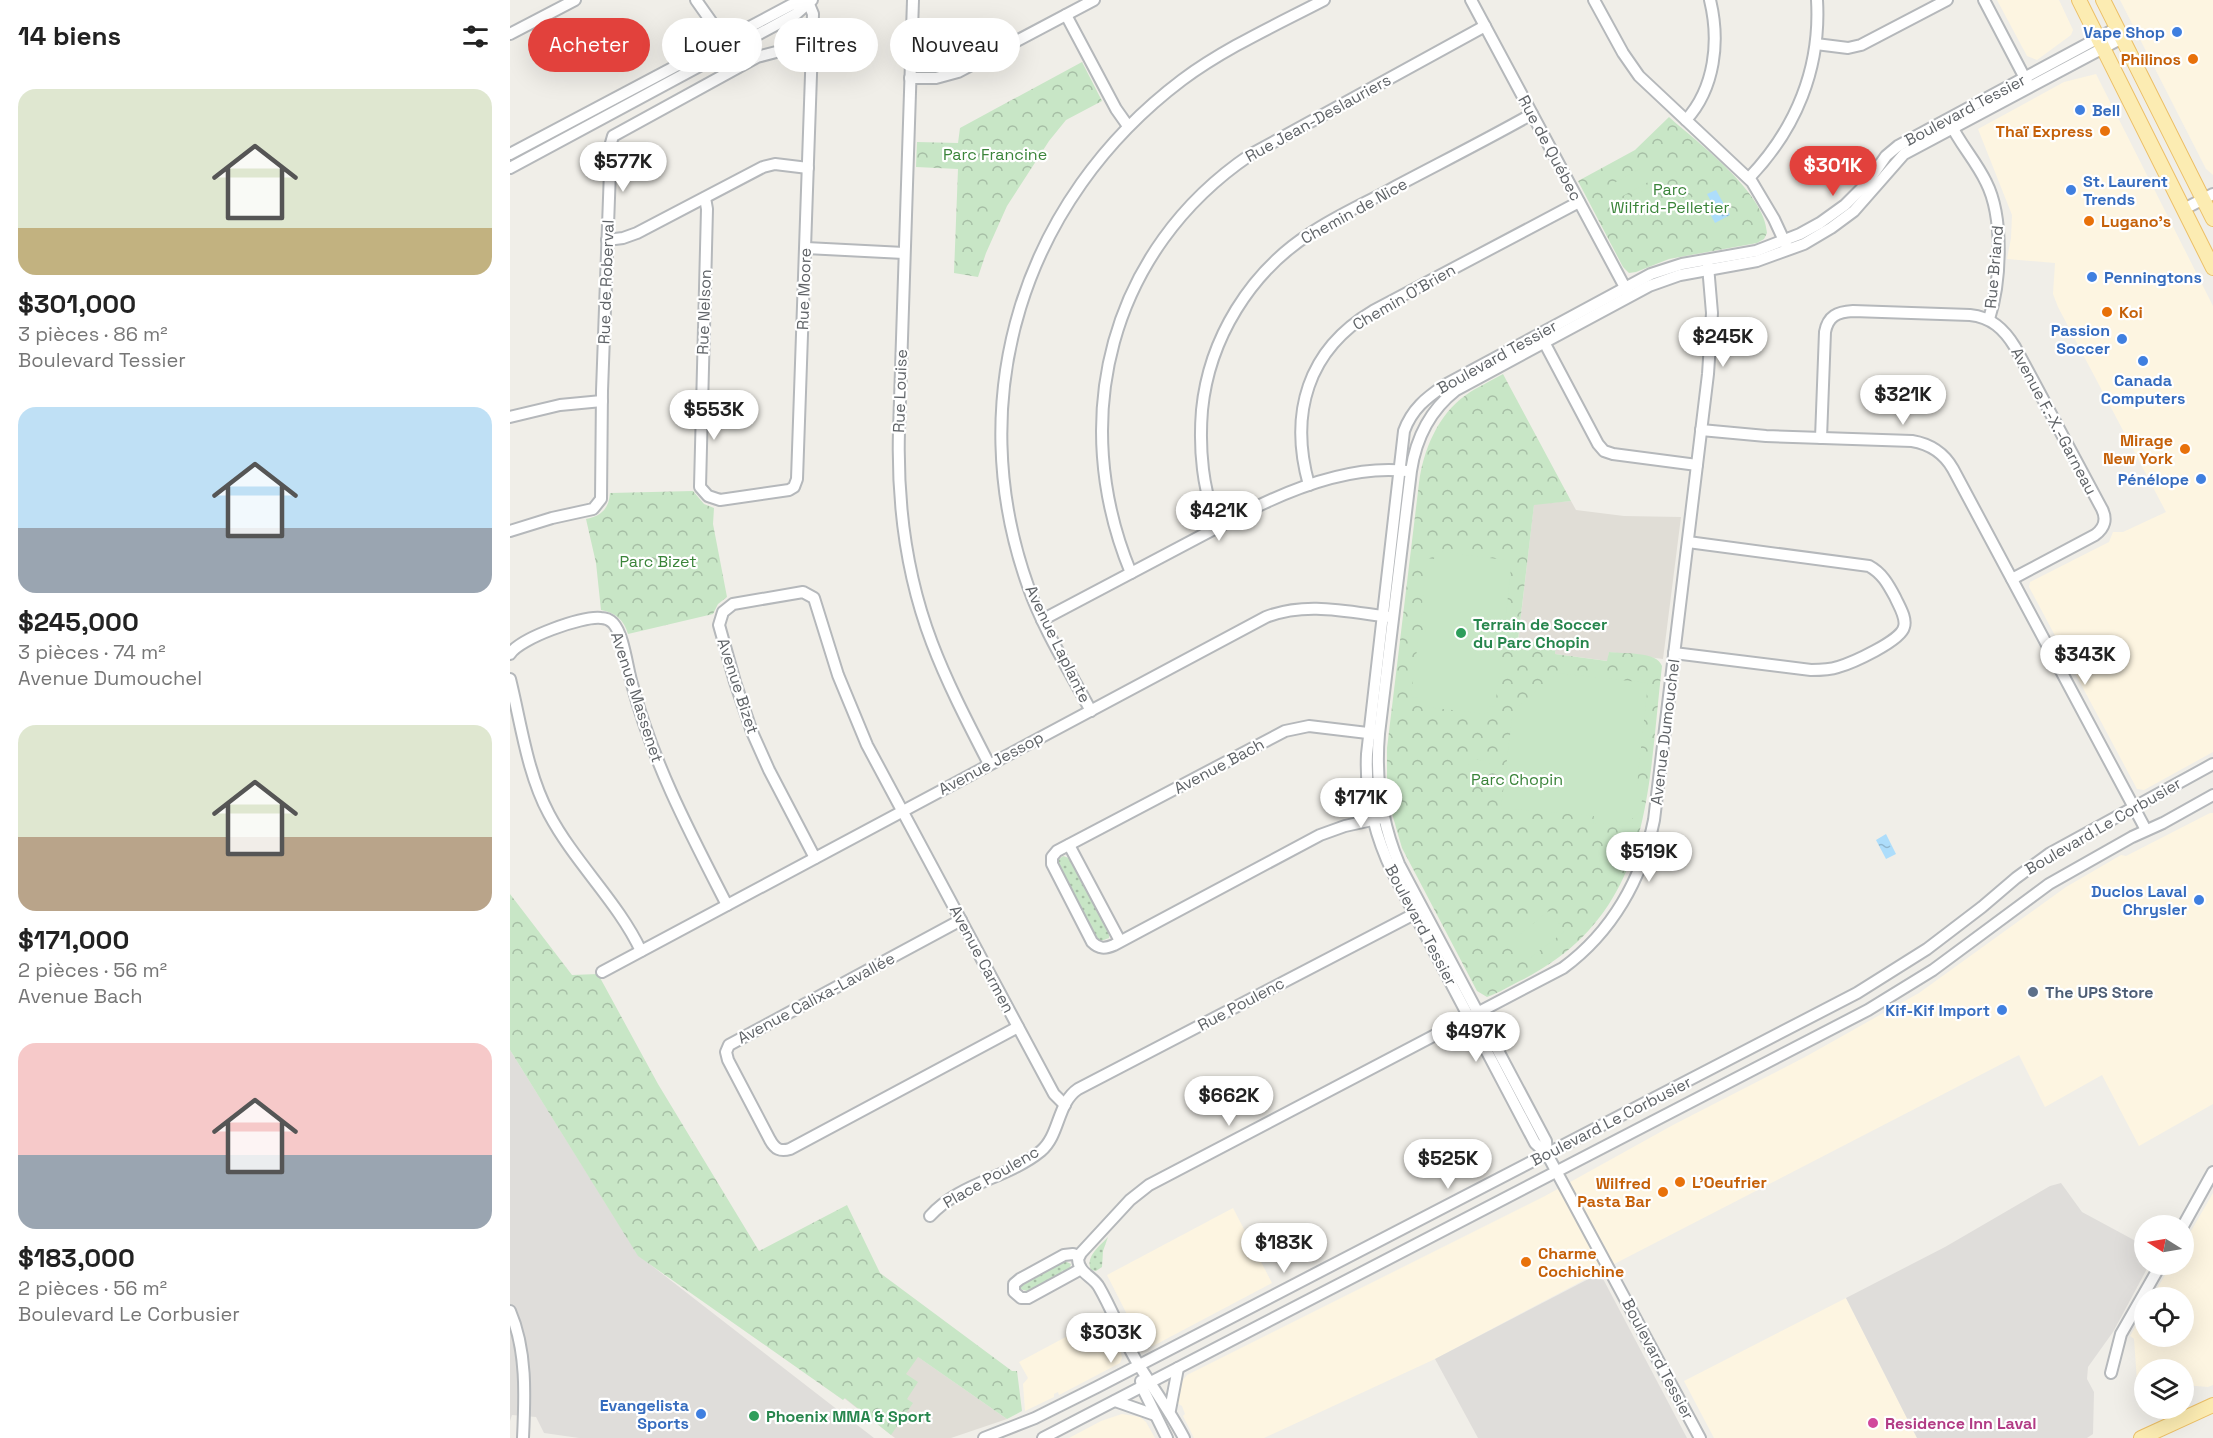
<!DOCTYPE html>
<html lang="fr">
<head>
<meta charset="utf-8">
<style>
  :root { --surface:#fff; --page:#f6f6f6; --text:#222; --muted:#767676; --accent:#e2413c }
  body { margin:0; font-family:"Space Grotesk",sans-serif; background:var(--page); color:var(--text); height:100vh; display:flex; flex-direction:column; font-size:22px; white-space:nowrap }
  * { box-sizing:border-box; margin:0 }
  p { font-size:20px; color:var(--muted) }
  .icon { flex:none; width:33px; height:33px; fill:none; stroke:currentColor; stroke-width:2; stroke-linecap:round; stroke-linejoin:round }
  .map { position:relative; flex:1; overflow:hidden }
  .sheet { display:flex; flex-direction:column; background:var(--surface); width:510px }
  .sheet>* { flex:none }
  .top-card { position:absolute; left:18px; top:18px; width:570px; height:54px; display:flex; gap:12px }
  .needle { width:39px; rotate:281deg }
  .buttons { position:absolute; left:1624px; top:1215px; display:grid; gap:12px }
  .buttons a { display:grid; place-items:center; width:60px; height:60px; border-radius:50%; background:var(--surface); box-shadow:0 6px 24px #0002; font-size:30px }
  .price { position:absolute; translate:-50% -51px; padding:0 14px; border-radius:21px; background:#fff; color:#222; font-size:20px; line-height:39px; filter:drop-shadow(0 2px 3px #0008) }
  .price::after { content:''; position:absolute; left:50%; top:36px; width:18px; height:14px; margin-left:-9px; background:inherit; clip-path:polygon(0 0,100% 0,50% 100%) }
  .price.current { background:var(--accent); color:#fff }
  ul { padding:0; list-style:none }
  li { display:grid; align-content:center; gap:12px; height:318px; padding:0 18px }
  li span { display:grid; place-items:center; height:186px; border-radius:18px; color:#555 }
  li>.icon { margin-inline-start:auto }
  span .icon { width:108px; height:108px; fill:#fffc; stroke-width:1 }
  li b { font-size:26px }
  h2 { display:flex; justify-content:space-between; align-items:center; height:72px; padding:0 18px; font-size:26px }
  .pill { padding:0 21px; border-radius:27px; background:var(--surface); box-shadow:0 6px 24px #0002; font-size:21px; line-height:54px }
  .pill.current { background:var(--accent); color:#fff }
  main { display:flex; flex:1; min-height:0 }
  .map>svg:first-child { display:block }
</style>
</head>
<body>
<main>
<section class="sheet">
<h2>14 biens<svg class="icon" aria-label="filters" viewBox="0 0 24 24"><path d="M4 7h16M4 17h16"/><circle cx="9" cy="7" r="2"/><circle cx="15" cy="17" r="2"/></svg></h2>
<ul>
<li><span style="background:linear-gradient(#dfe7d0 75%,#c2b280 0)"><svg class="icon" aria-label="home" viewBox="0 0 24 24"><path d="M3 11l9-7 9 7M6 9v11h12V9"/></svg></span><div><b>$301,000</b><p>3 pièces · 86 m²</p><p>Boulevard Tessier</p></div></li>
<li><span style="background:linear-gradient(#bfe0f5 65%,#9aa5b1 0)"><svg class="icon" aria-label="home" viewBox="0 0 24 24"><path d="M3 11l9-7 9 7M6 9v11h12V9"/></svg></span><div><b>$245,000</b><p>3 pièces · 74 m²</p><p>Avenue Dumouchel</p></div></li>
<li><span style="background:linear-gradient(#dfe7d0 60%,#b9a48a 0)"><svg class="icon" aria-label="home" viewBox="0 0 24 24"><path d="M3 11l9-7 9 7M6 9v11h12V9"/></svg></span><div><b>$171,000</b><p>2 pièces · 56 m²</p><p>Avenue Bach</p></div></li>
<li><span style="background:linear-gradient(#f6c9c9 60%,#9aa5b1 0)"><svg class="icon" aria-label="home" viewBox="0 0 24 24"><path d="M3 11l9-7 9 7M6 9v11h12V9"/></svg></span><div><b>$183,000</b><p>2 pièces · 56 m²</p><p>Boulevard Le Corbusier</p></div></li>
</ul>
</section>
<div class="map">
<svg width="1703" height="1438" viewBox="0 0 1703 1438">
  <defs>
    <pattern id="grass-dots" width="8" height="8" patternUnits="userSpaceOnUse" patternTransform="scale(1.5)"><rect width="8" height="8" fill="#c8e6c6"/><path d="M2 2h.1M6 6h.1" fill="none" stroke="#a6bea5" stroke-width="1.8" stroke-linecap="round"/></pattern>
    <pattern id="forest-crowns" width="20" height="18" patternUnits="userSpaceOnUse" patternTransform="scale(1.5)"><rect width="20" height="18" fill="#c8e6c6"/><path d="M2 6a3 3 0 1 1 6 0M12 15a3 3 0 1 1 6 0" fill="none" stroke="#a6bea5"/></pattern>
    <pattern id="water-ripples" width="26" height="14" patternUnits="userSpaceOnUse" patternTransform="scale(1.5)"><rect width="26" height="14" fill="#adddfb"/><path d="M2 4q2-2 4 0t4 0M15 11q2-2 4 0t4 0" fill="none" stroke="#90b7cf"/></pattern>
  </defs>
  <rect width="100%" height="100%" fill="#f0eee8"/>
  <g fill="#fdf5e1">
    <polygon points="1487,0 1549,0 1563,30 1561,35 1527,60 1517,56"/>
    <polygon points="1610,0 1703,0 1703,175 1696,169"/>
    <polygon points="1586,74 1703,306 1703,752 1634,790 1627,789 1519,587 1520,582 1599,542 1603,532 1613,532 1656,512 1548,307 1543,294 1545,263 1497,259 1501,238 1502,215 1468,129 1554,82"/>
    <polygon points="1700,813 1703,813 1703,1104 1629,1146 1592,1075 1535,1107 1509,1055 1110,1261 925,1359 754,1438 684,1438 673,1416 675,1414 672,1406 667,1403 667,1398 670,1384 677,1375 1035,1196 1163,1125 1295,1057 1409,993 1556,887 1611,855 1616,856"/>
    <polygon points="1703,1193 1703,1385 1698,1387 1674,1385 1674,1370 1635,1370 1635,1382 1627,1381 1624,1339 1620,1336 1635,1310 1635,1336 1674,1336 1674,1298 1642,1297 1661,1265 1674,1264 1674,1243"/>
    <polygon points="723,1208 762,1283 643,1346 636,1347 632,1344 597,1275"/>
    <polygon points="1336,1298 1407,1438 1204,1438 1174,1381"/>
    <polygon points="593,1317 611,1352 612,1358 610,1363 549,1395 548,1392 544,1394 544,1397 515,1411 513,1384 518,1378 509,1362"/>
    <polygon points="612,1414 630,1417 636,1422 645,1438 559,1438 591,1421"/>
  </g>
  <g fill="#dfddda">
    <polygon points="0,1050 128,1255 364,1438 69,1438 34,1433 26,1417 2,1415 0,1421"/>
    <polygon points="1551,1183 1572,1212 1635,1246 1635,1264 1639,1265 1603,1332 1578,1367 1577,1379 1584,1392 1583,1434 1577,1438 1407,1438 1336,1298 1435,1247 1540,1186"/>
    <polygon points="1090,1273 1177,1438 968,1438 925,1359"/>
  </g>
  <g fill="#e0ddd6">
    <polygon points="1061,501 1066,510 1114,516 1171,517 1153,659 1099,652 1098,661 1045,654 1046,645 1008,641 1024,504"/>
    <polygon points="391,1345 497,1419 441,1438 385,1438 334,1398"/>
  </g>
  <g fill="url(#grass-dots)">
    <polygon points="553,856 559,858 599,932 599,938 591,941 586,937 549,866 548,860"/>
    <path d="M598,1237L593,1251L592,1267L586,1271L581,1270C575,1256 590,1246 598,1237Z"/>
    <polygon points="555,1261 561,1264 559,1270 554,1273 552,1270 551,1274 517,1291 510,1289 512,1282"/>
  </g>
  <g fill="url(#forest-crowns)">
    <polygon points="572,62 592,101 556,120 539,141 497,206 476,253 468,277 444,273 448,169 406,167 407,142 448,143 450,128"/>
    <path d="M1159,117C1188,143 1255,192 1257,233L1254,239L1247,243L1159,259L1126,272L1119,273L1113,267L1068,181L1125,150Z"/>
    <path d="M993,374L1061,501L1024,505L1008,640L1046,645L1045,654L1097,661L1099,652C1114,654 1147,651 1152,666C1137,793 1143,912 1014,979C1001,985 989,993 977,997L967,991L892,848L881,810L877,788V748L909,483C913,451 928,414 956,395C967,387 981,381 993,374Z"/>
    <path d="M183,491L194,504L204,508L203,524L217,597L208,604L203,614L118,634C114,620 106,613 91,610L86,563L76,519C92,516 99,508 100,493Z"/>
    <polygon points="0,894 62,975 88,974 148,1084 249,1251 337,1205 370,1273 502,1371 507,1371 512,1411 497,1419 408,1357 396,1374 408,1382 397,1399 403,1403 381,1435 335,1398 333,1400 128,1256 0,1050"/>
  </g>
  <g fill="#c8e6c6">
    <polygon points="1133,167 1140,181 1111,197 1104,183"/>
    <polygon points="1206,184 1209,185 1227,217 1204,230 1193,211 1176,220 1170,209 1173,207 1171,203"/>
    <polygon points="1143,185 1150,199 1121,215 1114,201"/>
    <polygon points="925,551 995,560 995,567 1001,568 995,624 988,624 985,650 992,651 985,707 978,706 977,714 907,706 908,698 901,697 908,641 914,641 917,616 911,615 917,558 924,559"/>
    <polygon points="1047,673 1138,683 1127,785 1133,786 1131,811 1115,825 1083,823 1084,816 991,808 1003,711"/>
    <polygon points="959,759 980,761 979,776 958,774"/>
    <polygon points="1039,911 1055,931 1020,958 1005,938"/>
  </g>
  <g fill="url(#water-ripples)">
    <polygon points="1206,190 1220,215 1205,223 1199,212 1204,207 1197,194"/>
    <polygon points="1376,834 1386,854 1376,859 1366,840"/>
  </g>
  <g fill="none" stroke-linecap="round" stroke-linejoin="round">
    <defs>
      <g id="minor">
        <polyline points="186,0 210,34 228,66"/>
        <path d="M403,0L389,431C387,504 396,575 422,643C438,685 459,725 479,764"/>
        <polyline points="961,0 1118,293"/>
        <polyline points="1084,0 1113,53 1129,76 1242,182 1264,219 1277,247"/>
        <polyline points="1474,0 1518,84"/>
        <polyline points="556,15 606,109 618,126"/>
        <polyline points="0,34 65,0"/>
        <polyline points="1306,44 1338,48 1351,45 1437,0"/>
        <polyline points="400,78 426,78 448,72 584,0"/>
        <path d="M1176,120C1205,88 1210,41 1200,0"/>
        <path d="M1440,123C1450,144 1466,161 1476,182C1494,217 1491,282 1479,319"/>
        <polyline points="0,154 281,5 298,2"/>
        <polyline points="0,168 286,14 302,0"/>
        <path d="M1239,178C1286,129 1311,68 1307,0"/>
        <polyline points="195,198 197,209 190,487 198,496 210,500 279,490 284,487 287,479 302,46 303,14 298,2"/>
        <polyline points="1674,209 1703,194"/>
        <polyline points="97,240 113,238 127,233 253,167 265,164 298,168"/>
        <polyline points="296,248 394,253"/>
        <polyline points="1034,342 1088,444 1094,451 1103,454 1187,465"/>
        <polyline points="0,417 50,405 92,401"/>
        <path d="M1191,430L1256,436L1402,441C1420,444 1434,453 1443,469L1636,830"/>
        <path d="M1311,438L1315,332C1318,316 1327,312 1343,311L1460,315C1481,317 1494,329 1505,347L1592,509C1597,519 1595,528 1585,535L1502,579"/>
        <path d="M799,485C779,414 797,350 863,311L1069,202"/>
        <path d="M709,526C692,493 689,447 692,410C699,339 740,272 801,233C826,216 854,204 881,189C928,164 976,140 1022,114"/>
        <polyline points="0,531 42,518 83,509 91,499 92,391 101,143 103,136 247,57 270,51 302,55"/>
        <path d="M621,573C557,419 600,250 740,155L975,26"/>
        <path d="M532,620L742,509C788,486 845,465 897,471"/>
        <path d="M1164,653L1301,670C1310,670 1319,670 1328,667C1342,663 1391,641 1394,627C1397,618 1389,606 1385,597C1378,584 1372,573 1359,566L1178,542"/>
        <path d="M0,654C10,638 72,616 91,618C96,618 100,620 103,623C114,635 117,668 122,684C143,763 180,833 217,905"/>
        <path d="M0,679C11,723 17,773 39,814C65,863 108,902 131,951"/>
        <path d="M581,711C559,670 533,629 518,586C451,398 513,200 672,80C715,48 766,25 814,0"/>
        <path d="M866,734L799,726L775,731L547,851L542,857V864L582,942C589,949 595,949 604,945L810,835L835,826L871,818"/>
        <polyline points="559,845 610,941"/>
        <polyline points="305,858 259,770 242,732 225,682 209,625 213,612 223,604 293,592 304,598 328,675 357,745 544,1094 555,1105"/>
        <path d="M451,920L219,1045L216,1052L218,1060L260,1140C265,1149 270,1152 280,1149L508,1027"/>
        <path d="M92,972L756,617C796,601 839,612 880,617"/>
        <path d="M1037,1154L1036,1141L889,864C871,821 865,780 869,734L901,471C906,438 919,411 946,390L1139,286L1170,275L1247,261L1294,244L1321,228L1344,211L1394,154L1612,38"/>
        <path d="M420,1216C449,1183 498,1178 531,1151C550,1135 547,1103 568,1089L910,911"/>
        <polyline points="1673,1226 1703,1172"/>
        <polyline points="569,1256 563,1254 554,1255 510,1279 504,1284 504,1292 511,1298 518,1298 571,1269"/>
        <path d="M0,1311C17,1350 15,1396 13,1438"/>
        <polyline points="1601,1373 1611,1334 1651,1264"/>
        <polyline points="631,1381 632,1387 657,1438"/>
        <polyline points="605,1401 645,1415"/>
        <polyline points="660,1410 668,1368"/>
        <polyline points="474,1438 525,1418 587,1387 1347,993 1417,949 1472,907 1506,878 1539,854 1703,764"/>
        <polyline points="533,1438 1358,1010 1423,970 1539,884 1622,837 1653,823 1703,795"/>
        <path d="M674,1438C661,1413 645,1391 630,1367C614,1342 604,1313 589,1287C583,1276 569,1274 568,1259L571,1253L620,1200L639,1185L1053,968C1102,932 1132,879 1144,820L1198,374L1202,313L1198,266"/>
        <path d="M1190,1438L1037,1154L1025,1143L883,873C865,836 855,795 857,754L894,431C902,409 916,398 935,385L1141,274L1172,264L1246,251L1290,234L1310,223L1335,205L1357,183L1376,156L1388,146L1607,28"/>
      </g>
      <g id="major">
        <polyline points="1569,0 1703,268"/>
        <polyline points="1593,0 1703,219"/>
        <polyline points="1631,1438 1703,1405"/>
      </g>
    </defs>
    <use href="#minor" stroke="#b5b8bb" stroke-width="14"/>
    <use href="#major" stroke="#ecbf66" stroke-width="16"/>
    <use href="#minor" stroke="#fff" stroke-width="10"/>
    <use href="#major" stroke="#fcecb2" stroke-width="14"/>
  </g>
  <g fill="#3f7fe0" stroke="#fff" stroke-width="2">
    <circle cx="1667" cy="32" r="6"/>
    <circle cx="1570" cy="110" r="6"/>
    <circle cx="1561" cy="190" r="6"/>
    <circle cx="1582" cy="277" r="6"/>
    <circle cx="1612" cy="339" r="6"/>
    <circle cx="1633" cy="361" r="6"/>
    <circle cx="1691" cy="479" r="6"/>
    <circle cx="1689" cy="900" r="6"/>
    <circle cx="1492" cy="1010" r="6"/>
    <circle cx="191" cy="1414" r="6"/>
  </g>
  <g fill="#e8710a" stroke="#fff" stroke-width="2">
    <circle cx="1683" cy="59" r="6"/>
    <circle cx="1595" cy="131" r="6"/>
    <circle cx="1579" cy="221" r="6"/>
    <circle cx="1597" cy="312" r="6"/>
    <circle cx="1675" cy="449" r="6"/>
    <circle cx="1170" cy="1182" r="6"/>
    <circle cx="1153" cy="1192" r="6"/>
    <circle cx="1016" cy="1262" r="6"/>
  </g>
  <g fill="#2e9e5b" stroke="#fff" stroke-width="2">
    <circle cx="951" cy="633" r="6"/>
    <circle cx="244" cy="1416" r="6"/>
  </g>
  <circle fill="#5c6f8a" stroke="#fff" stroke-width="2" cx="1523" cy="992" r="6"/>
  <circle fill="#d1479c" stroke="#fff" stroke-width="2" cx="1363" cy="1423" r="6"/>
  <g text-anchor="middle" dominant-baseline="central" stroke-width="4.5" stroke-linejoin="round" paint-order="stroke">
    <g font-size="16" font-weight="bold" fill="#366cbe" stroke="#fff" text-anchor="end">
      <text x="1655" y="32">Vape Shop</text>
      <text x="1582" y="110" text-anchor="start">Bell</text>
      <text x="1573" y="181" text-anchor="start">St. Laurent<tspan x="1573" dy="18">Trends</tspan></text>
      <text x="1594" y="277" text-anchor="start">Penningtons</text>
      <text x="1600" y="330">Passion<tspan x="1600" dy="18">Soccer</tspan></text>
      <text x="1633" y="380" text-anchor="middle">Canada<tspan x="1633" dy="18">Computers</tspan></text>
      <text x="1679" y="479">Pénélope</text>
      <text x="1677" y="891">Duclos Laval<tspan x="1677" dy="18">Chrysler</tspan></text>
      <text x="1480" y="1010">Kif-Kif Import</text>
      <text x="179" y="1405">Evangelista<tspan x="179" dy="18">Sports</tspan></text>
    </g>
    <g font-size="16" font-weight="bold" fill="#c56008" stroke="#fff" text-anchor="end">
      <text x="1671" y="59">Philinos</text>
      <text x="1583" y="131">Thaï Express</text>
      <text x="1591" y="221" text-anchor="start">Lugano's</text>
      <text x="1609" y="312" text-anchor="start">Koi</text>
      <text x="1663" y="440">Mirage<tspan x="1663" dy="18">New York</tspan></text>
      <text x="1182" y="1182" text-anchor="start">L'Oeufrier</text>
      <text x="1141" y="1183">Wilfred<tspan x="1141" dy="18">Pasta Bar</tspan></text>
      <text x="1028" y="1253" text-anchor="start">Charme<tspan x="1028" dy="18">Cochichine</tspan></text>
    </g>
    <g font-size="16" fill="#5f6367" stroke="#fff">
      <text transform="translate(1455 110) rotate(-28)">Boulevard Tessier</text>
      <text transform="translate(808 118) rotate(-29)">Rue Jean-Deslauriers</text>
      <text transform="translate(1040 148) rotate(62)">Rue de Québec</text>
      <text transform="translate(844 211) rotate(-29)">Chemin de Nice</text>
      <text transform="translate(1484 267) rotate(-85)">Rue Briand</text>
      <text transform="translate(96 282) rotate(-88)">Rue de Roberval</text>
      <text transform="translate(294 289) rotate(-88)">Rue Moore</text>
      <text transform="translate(894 297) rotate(-30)">Chemin O'Brien</text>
      <text transform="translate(194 312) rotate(-88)">Rue Nelson</text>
      <text transform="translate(987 357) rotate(-29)">Boulevard Tessier</text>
      <text transform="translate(390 391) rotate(-88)">Rue Louise</text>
      <text transform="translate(1544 421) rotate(62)">Avenue F.-X.-Garneau</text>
      <text transform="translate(548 644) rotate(64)">Avenue Laplante</text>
      <text transform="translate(228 686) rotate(72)">Avenue Bizet</text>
      <text transform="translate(127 697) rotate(72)">Avenue Massenet</text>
      <text transform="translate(1155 732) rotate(-83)">Avenue Dumouchel</text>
      <text transform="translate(481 763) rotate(-28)">Avenue Jessop</text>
      <text transform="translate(709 766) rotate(-28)">Avenue Bach</text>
      <text transform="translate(1593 826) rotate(-30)">Boulevard Le Corbusier</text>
      <text transform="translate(911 925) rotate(62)">Boulevard Tessier</text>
      <text transform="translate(472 959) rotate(62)">Avenue Carmen</text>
      <text transform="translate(306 998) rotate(-28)">Avenue Calixa-Lavallée</text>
      <text transform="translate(731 1004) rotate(-28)">Rue Poulenc</text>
      <text transform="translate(1101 1121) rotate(-27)">Boulevard Le Corbusier</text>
      <text transform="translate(481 1177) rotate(-30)">Place Poulenc</text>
      <text transform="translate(1148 1359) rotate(62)">Boulevard Tessier</text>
    </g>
    <g font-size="16" fill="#3a8439" stroke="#fff">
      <text x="485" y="154">Parc Francine</text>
      <text x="1160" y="189">Parc<tspan x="1160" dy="18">Wilfrid-Pelletier</tspan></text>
      <text x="148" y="561">Parc Bizet</text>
      <text x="1007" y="779">Parc Chopin</text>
    </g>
    <g font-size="16" font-weight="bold" fill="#27864d" stroke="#fff" text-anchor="start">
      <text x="963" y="624">Terrain de Soccer<tspan x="963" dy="18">du Parc Chopin</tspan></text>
      <text x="256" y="1416">Phoenix MMA &amp; Sport</text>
    </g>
    <g font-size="16" font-weight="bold" fill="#4e5e75" stroke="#fff" text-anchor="start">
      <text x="1535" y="992">The UPS Store</text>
    </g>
    <g font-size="16" font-weight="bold" fill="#b23c85" stroke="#fff" text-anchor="start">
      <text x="1375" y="1423">Residence Inn Laval</text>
    </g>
  </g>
</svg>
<div class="buttons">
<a><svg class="needle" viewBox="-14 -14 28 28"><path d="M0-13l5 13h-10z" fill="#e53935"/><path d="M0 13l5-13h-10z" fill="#767676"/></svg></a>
<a><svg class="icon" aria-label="locate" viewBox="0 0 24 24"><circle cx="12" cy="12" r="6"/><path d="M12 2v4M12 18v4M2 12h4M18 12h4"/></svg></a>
<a><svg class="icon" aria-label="layers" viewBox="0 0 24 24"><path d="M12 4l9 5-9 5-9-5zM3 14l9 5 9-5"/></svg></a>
</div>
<b class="price" style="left:113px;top:193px">$577K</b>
<b class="price current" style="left:1323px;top:197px">$301K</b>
<b class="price" style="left:1213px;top:368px">$245K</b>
<b class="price" style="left:1393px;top:426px">$321K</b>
<b class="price" style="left:204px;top:441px">$553K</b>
<b class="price" style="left:709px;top:542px">$421K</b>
<b class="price" style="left:1575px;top:686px">$343K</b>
<b class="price" style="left:851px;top:829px">$171K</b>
<b class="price" style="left:1139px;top:883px">$519K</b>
<b class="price" style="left:966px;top:1063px">$497K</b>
<b class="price" style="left:719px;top:1127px">$662K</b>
<b class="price" style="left:938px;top:1190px">$525K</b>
<b class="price" style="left:774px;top:1274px">$183K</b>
<b class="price" style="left:601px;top:1364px">$303K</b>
<div class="top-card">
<a class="pill current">Acheter</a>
<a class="pill">Louer</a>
<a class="pill">Filtres</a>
<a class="pill">Nouveau</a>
</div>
</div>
</main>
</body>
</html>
